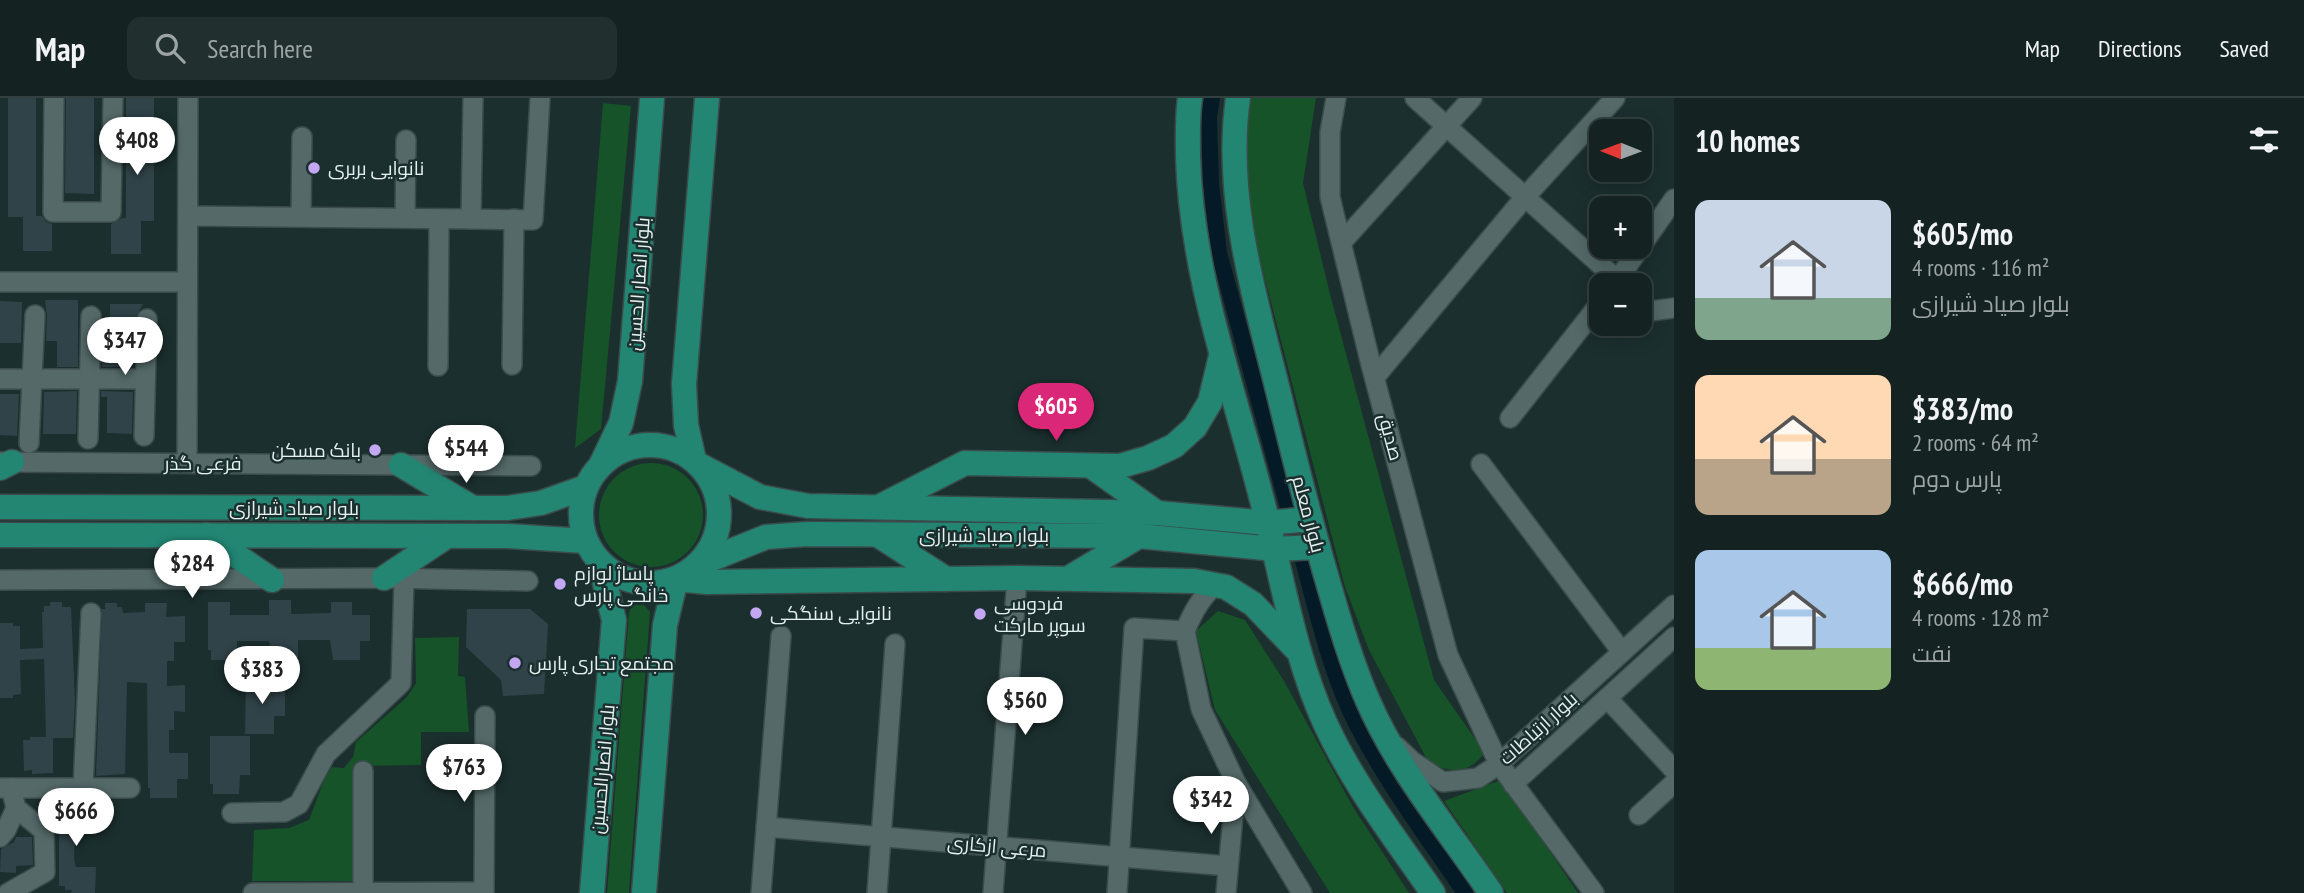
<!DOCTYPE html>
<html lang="en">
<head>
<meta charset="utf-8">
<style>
  :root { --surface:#142322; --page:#212f2f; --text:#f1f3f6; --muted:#9da4a5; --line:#334040; --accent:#db2777 }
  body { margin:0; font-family:"PT Sans Narrow",Cairo,sans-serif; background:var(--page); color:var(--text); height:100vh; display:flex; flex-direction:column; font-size:26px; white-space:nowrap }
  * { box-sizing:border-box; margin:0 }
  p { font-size:23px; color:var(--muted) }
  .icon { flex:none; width:38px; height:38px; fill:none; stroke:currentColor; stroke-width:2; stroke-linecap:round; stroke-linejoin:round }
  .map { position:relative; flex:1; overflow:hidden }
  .sheet { display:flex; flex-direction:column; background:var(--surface); width:630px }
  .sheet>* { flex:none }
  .needle { width:46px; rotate:271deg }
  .tools { position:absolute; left:1589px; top:21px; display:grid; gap:14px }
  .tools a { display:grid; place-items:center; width:63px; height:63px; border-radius:14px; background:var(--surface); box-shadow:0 4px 18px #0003,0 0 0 2px var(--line); font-size:35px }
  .price { position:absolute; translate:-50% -60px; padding:0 16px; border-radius:24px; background:#fff; color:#222; font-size:23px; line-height:46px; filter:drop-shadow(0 2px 4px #0008) }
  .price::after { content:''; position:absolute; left:50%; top:42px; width:21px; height:16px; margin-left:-10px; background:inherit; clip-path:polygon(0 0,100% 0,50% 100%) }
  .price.active { background:var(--accent); color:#fff }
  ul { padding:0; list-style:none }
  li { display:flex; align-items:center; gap:21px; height:175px; padding:0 21px }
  li span { display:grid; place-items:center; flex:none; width:196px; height:140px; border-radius:14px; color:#555 }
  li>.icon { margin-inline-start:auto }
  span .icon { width:84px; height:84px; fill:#fffc; stroke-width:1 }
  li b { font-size:30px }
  h2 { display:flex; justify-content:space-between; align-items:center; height:84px; padding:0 21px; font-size:30px }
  header { display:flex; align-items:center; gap:42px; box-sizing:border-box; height:98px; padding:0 35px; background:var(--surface); border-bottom:2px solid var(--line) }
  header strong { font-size:33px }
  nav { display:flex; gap:38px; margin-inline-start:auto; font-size:24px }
  .search { width:490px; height:63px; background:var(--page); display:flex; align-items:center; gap:18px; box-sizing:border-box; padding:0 24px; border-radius:14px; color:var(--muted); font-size:26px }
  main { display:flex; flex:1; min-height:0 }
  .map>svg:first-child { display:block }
</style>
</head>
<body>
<header>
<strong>Map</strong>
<div class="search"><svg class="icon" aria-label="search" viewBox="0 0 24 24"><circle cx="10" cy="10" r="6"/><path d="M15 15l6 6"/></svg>Search here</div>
<nav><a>Map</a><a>Directions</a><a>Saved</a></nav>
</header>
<main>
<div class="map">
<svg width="1674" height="795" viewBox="0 0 1674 795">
  <rect width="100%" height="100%" fill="#1b2f2e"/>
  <g fill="#165329">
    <path d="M1250,0H1316L1303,85L1331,200L1434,582L1485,655C1468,676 1455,674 1430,667L1369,552L1345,489L1252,131L1243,39Z"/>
    <polygon points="603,5 631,8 601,331 575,350"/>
    <circle cx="651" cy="417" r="52"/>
    <polygon points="633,507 644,507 650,514 629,795 607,795 629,514"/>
    <polygon points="1218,513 1245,522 1284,583 1353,709 1409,795 1330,795 1215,612 1196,533"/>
    <polygon points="459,539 458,578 465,579 469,634 421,634 421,667 356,668 353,783 252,783 254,732 289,730 309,722 324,682 332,669 344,670 353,659 356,644 407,599 416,585 415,540"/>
    <polygon points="1501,682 1578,795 1507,795 1444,703"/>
  </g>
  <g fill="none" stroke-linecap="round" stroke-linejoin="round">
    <g stroke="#051a27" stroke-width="16">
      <polyline points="1212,0 1209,19 1211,86 1219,155 1289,413"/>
      <path d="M1302,459C1316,511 1328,564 1350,613C1381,678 1425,736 1465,795"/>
    </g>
  </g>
  <g fill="#304348">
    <polygon points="8,0 36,0 36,118 42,118 46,124 52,126 52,153 23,153 23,119 8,119"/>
    <polygon points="66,0 94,0 94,96 65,95"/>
    <polygon points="126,0 154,0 154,123 141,123 141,156 111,156 111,126 122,120 126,120"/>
    <polygon points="45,202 78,202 78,269 57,269 57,243 46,243 47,218"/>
    <polygon points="0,203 22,204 21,245 0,245"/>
    <polygon points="110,206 143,206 135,220 134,248 131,247 129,269 102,269 103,241 110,241"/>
    <polygon points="77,293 76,336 43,336 44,294"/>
    <polygon points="101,293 133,294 132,336 107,335 107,299 101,299"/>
    <polygon points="0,296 19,296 17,338 0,337"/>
    <polygon points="269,502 291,502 291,516 331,515 331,504 352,504 352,517 370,517 370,543 360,543 360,562 333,562 330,542 298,542 298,560 272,560 269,543 237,543 237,562 211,562 211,552 208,552 208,504 230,504 230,517 269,517"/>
    <polygon points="50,504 62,504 62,509 71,509 75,603 73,640 53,640 53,675 32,676 32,672 24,673 23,642 30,642 30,639 46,639 44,561 20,562 21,596 13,597 13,600 0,600 0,525 13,525 13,528 20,528 20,551 43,550 42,514 44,514 44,508 50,508"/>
    <polygon points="105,505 117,505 117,509 122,509 123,515 145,514 145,505 167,505 166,519 185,518 185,544 174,544 174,563 167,563 167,588 185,587 185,614 174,613 174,632 169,632 169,655 188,655 188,681 177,681 177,700 150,700 150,690 148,690 147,585 127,584 125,676 96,678 102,511 105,511"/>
    <polygon points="467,511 530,511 548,526 544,596 503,598 501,582 466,549"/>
    <polygon points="246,578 267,578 267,592 285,592 285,618 274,618 274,636 245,636"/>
    <polygon points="210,638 250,638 250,677 240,677 239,696 213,696 213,686 210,686"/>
    <polygon points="84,705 96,705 95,735 75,734 74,761 76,769 96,769 95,795 71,795 72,792 65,792 65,788 59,788 59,715 65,715 66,710 72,711 72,706"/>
    <polygon points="16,739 32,739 33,767 16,768 16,775 0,774 1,751 14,744"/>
  </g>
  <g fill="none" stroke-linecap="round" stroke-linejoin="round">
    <defs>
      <g id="minor">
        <polyline points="54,0 53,114 111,114 113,0"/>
        <polyline points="1336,0 1330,34 1330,99 1371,267 1448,557 1499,666 1594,795"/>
        <polyline points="1415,0 1623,187"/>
        <polyline points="188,118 471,121 473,0"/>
        <polyline points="301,119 302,39"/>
        <polyline points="405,120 406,42"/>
        <polyline points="471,121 533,122 540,0"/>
        <polyline points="1342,144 1472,0"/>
        <polyline points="0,184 187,184"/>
        <polyline points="1614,187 1674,101"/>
        <polyline points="1640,202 1651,213 1674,210"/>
        <polyline points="512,267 514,121"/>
        <polyline points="438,268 439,121"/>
        <polyline points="1375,279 1525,99 1615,0"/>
        <polyline points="0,281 145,281"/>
        <polyline points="1510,320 1601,204"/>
        <polyline points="144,338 147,221"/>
        <polyline points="88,341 91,218"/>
        <polyline points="29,345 35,217"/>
        <polyline points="0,364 531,368"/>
        <polyline points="187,365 188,0"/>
        <polyline points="1481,366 1622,554"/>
        <polyline points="0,482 384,480 528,483"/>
        <path d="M1185,533C1193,514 1200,501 1215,487"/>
        <polyline points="1607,600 1674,672"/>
        <polyline points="1396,648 1412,663 1443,684 1478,680 1499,666 1674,507"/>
        <polyline points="363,673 363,795"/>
        <polyline points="1513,686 1674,539"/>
        <polyline points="0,690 130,690"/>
        <polyline points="83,690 91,515"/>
        <polyline points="232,715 284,714 299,706 326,656 401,585 404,481"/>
        <polyline points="1639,717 1674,685"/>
        <polyline points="766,729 1228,768"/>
        <polyline points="0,739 6,732 16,710"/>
        <polyline points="8,795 45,774 44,733 16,710 11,690"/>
        <polyline points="253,795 484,794"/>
        <polyline points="484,795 485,618"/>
        <polyline points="761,795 781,538"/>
        <polyline points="877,795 895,546"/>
        <polyline points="993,795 1017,480"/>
        <polyline points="1117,795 1134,530 1185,533 1201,611 1236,685 1302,795"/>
        <polyline points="1226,795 1236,685"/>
      </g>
      <g id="major">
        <path d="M1190,0C1187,20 1188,39 1188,58C1191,179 1235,294 1264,410C1283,482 1294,557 1325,625C1353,686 1395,740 1433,795"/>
        <path d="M1238,0C1223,105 1259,212 1283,313C1298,375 1314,437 1332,498C1342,533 1353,569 1368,603C1398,672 1449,733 1491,795"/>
        <circle cx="650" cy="416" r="69"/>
        <polyline points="694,362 686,327 684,286 707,0"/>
        <polyline points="401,367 473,410"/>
        <polyline points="601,367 621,325 630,283 652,0"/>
        <polyline points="699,367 760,399 808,408 1157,415 1268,425 1310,421"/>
        <polyline points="1091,368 1157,415"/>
        <polyline points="0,370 12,364"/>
        <polyline points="881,408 965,365 1120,368 1148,360 1174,348 1195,329 1210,304 1221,258"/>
        <polyline points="0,409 508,410 541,405 586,389"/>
        <polyline points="0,437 508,438 585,443"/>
        <polyline points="206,437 272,482"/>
        <polyline points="878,437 946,481"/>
        <polyline points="699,466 766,439 807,436 1139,438 1274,451 1318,449"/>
        <polyline points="384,480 447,438"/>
        <polyline points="1069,480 1139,438"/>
        <polyline points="592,795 614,522 600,465"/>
        <polyline points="644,795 665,527 676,481 707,484 1017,480 1194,483 1226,489 1253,506 1299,554"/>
      </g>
    </defs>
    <use href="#minor" stroke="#3a4b4a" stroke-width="22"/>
    <use href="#major" stroke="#3a4b4a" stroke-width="27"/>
    <use href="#minor" stroke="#546968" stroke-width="19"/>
    <use href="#major" stroke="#228673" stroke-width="24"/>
  </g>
  <g fill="#c3a7f2" stroke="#1b2f2e" stroke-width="2.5">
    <circle cx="314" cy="70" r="7"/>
    <circle cx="375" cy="352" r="7"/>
    <circle cx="560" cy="486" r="7"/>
    <circle cx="756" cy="515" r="7"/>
    <circle cx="980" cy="516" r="7"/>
    <circle cx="515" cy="565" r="7"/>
  </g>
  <g text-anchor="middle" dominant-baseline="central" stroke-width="5" stroke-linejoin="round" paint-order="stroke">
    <g font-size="19" fill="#e5f1f0" stroke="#1b2f2e" text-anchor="start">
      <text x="328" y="70">نانوایی بربری</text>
      <text x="361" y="352" text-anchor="end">بانک مسکن</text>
      <text x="574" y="475">پاساژ لوازم<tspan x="574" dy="22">خانگی پارس</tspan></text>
      <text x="994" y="505">فردوسی<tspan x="994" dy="22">سوپر مارکت</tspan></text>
      <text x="770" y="515">نانوایی سنگکی</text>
      <text x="529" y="565">مجتمع تجاری پارس</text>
    </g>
    <g font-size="19" fill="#e5f1f0" stroke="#1b2f2e">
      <text transform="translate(638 186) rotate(-86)">بلوار انصار الحسین</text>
      <text transform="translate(1391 339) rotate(75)">صدیق</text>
      <text x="203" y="365">فرعی گذر</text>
      <text x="294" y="410">بلوار صیاد شیرازی</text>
      <text transform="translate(1309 416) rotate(75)">بلوار معلم</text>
      <text x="984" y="437">بلوار صیاد شیرازی</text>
      <text transform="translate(1538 630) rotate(-42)">بلوار ارتباطات</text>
      <text transform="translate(602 671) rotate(-85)">بلوار انصارالحسین</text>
      <text transform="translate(997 748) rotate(5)">مرعی ازکاری</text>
    </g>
  </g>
</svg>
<div class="tools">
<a><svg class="needle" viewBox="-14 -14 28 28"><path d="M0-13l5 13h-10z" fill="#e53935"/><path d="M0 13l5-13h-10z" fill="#9da4a5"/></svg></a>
<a>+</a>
<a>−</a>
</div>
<b class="price" style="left:137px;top:79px">$408</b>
<b class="price" style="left:125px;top:279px">$347</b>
<b class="price active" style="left:1056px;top:345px">$605</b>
<b class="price" style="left:466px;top:387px">$544</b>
<b class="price" style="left:192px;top:502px">$284</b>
<b class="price" style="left:262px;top:608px">$383</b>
<b class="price" style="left:1025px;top:639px">$560</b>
<b class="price" style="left:464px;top:706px">$763</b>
<b class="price" style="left:1211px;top:738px">$342</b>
<b class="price" style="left:76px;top:750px">$666</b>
</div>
<section class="sheet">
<h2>10 homes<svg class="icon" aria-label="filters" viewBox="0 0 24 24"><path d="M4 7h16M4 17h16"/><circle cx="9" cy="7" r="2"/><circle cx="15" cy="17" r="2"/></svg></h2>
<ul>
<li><span style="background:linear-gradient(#c9d6e8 70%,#7fa58c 0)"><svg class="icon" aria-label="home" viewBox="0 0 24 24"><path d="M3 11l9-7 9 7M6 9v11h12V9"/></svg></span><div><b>$605/mo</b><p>4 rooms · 116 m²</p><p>بلوار صیاد شیرازی</p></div></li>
<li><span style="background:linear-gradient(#ffd9b3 60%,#b9a48a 0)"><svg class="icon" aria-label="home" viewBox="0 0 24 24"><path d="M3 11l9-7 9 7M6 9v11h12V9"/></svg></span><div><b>$383/mo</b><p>2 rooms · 64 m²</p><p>پارس دوم</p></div></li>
<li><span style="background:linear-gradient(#a9c7e8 70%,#8fb573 0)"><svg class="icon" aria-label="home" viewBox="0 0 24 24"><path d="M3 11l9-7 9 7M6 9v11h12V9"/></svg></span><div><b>$666/mo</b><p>4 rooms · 128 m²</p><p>نفت</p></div></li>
</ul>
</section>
</main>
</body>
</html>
